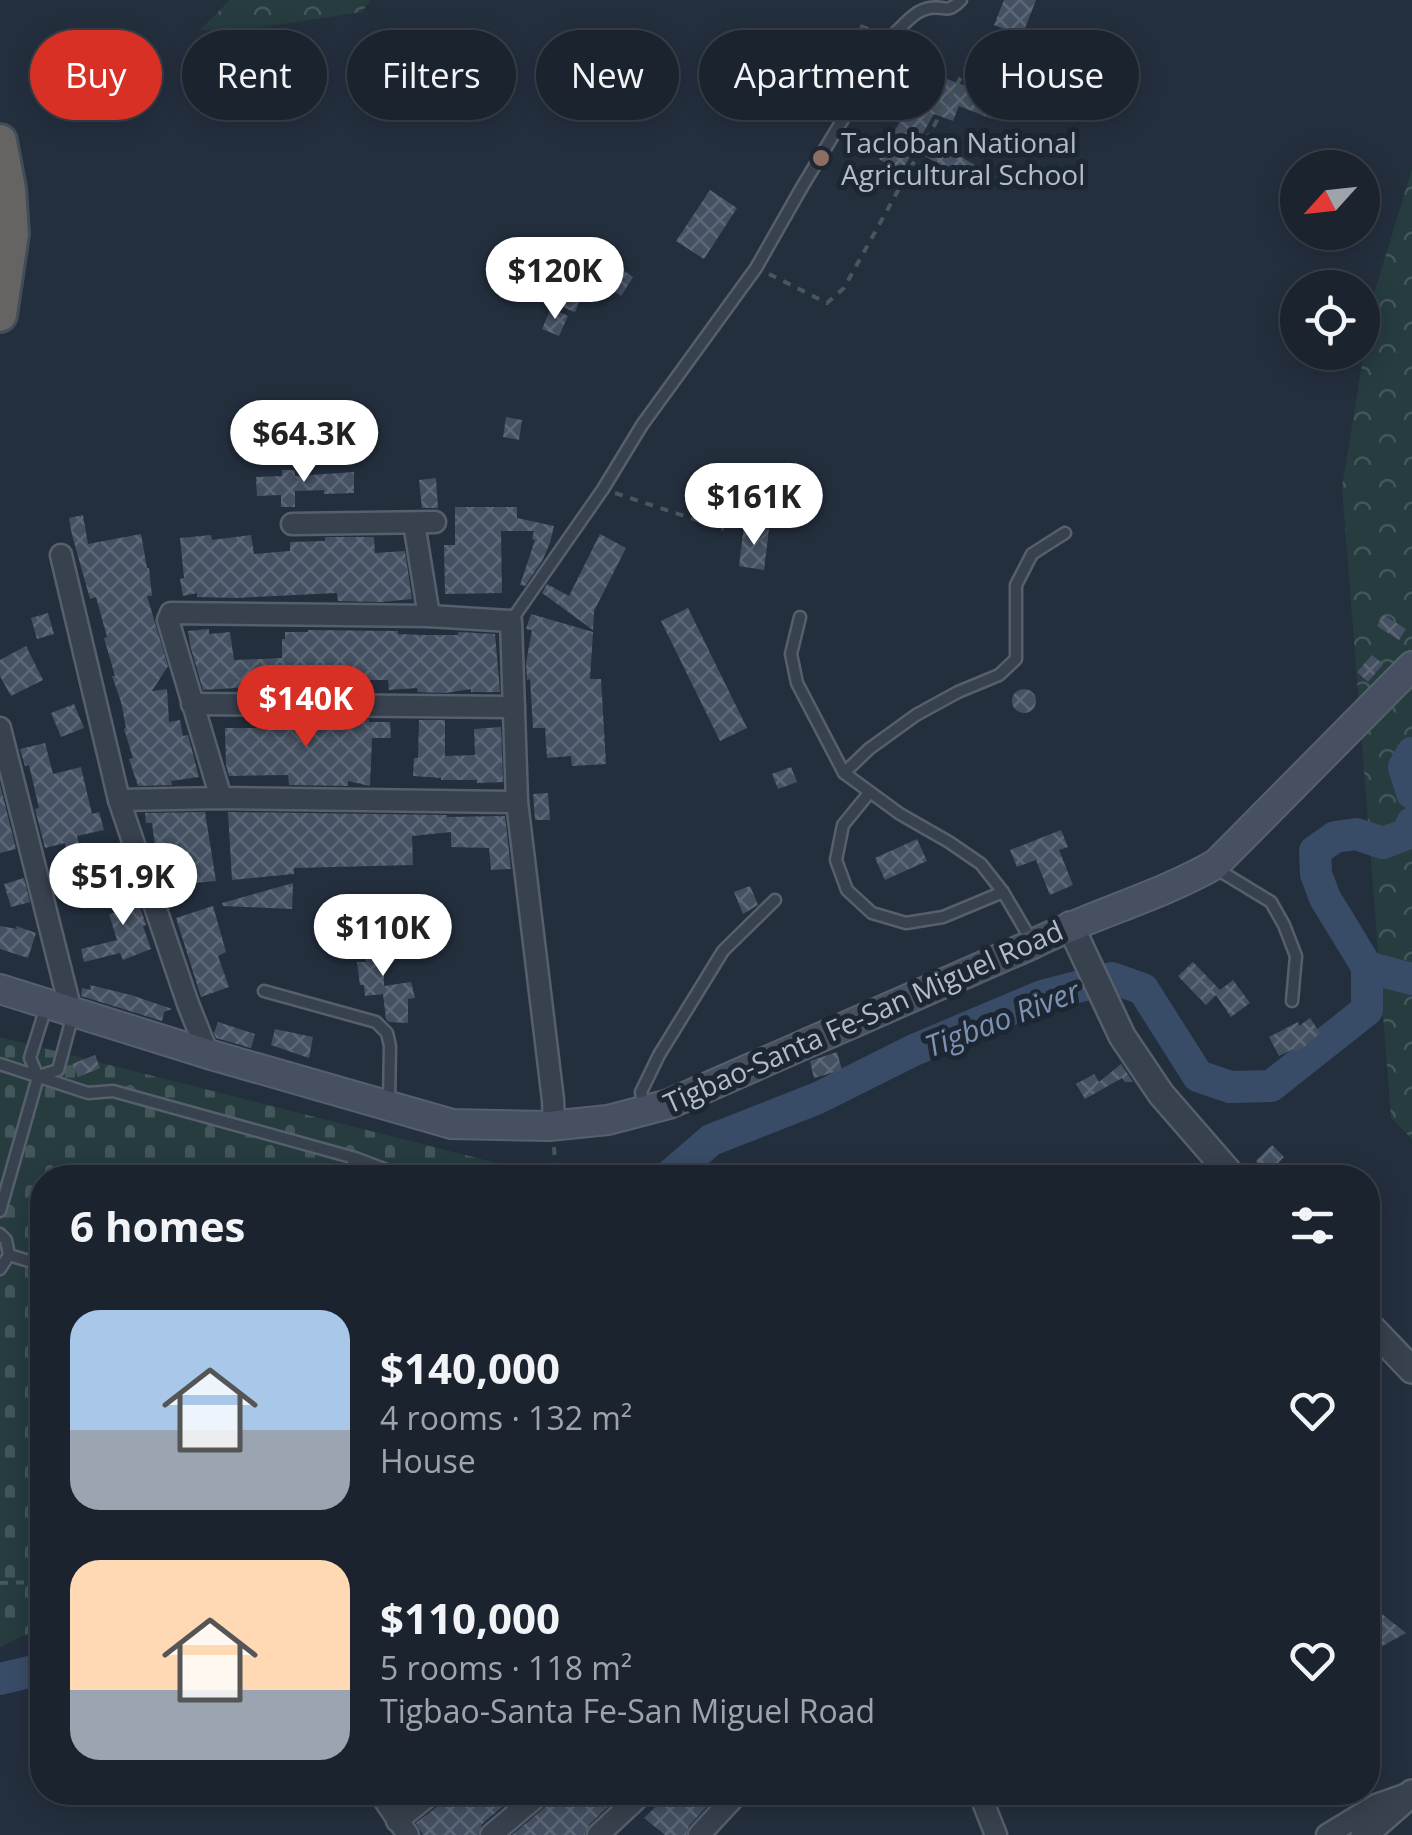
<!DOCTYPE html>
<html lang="en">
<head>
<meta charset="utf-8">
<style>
  :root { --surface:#1b232e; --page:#242b36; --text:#f1f3f6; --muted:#a0a4aa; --line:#39404a; --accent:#d93025 }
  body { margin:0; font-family:"Open Sans",sans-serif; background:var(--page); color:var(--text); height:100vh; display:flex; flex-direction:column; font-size:38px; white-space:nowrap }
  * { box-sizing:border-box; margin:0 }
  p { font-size:32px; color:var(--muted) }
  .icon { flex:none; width:55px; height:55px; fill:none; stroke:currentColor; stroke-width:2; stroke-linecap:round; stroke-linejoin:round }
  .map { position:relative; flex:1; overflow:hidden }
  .sheet { position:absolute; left:30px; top:1165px; width:1350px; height:640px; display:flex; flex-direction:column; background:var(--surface); border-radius:40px; box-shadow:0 5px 25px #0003,0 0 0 2px var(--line) }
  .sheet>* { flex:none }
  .top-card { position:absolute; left:30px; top:30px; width:1352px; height:90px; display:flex; gap:20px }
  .needle { width:65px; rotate:243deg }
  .buttons { position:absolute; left:1280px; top:150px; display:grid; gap:20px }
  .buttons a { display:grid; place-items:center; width:100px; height:100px; border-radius:50%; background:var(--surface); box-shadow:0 5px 25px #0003,0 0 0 2px var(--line); font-size:50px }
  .price { position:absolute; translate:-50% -85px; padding:0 22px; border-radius:35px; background:#fff; color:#222; font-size:32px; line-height:65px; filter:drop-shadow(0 2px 5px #0008) }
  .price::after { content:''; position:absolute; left:50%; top:60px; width:30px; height:22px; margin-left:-15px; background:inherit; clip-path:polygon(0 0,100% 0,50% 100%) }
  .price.on { background:var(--accent); color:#fff }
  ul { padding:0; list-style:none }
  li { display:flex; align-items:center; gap:30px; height:250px; padding:0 40px }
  li span { display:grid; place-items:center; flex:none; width:280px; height:200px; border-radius:30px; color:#555 }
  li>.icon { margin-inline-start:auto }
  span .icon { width:120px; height:120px; fill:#fffc; stroke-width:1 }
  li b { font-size:42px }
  h2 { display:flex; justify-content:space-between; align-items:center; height:120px; padding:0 40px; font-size:42px }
  .pill { padding:0 35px; border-radius:45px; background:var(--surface); box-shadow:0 5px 25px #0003,0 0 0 2px var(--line); font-size:35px; line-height:90px }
  .pill.on { background:var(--accent); color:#fff }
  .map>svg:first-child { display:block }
</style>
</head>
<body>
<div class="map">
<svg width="1412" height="1835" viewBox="0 0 1412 1835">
  <defs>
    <pattern id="forest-crowns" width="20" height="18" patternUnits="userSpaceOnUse" patternTransform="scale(2.5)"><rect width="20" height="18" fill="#263c3f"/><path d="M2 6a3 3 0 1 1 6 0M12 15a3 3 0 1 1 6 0" fill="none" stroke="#435659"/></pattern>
    <pattern id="cemetery-stones" width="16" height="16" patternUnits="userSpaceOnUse" patternTransform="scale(2.5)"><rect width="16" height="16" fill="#263c3f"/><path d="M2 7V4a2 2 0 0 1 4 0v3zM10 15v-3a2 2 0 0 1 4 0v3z" fill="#435659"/></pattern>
    <pattern id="building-cross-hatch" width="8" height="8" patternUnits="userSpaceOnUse" patternTransform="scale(2.5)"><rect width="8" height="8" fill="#455162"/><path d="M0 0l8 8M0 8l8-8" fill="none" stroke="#5d6877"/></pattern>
  </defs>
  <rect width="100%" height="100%" fill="#242f3e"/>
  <g fill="url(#forest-crowns)">
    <polygon points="230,0 370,0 362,12 235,31 200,30"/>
    <polygon points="1412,169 1412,1139 1391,1118 1342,487 1373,297"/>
  </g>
  <polygon fill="url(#cemetery-stones)" points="0,1037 552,1177 42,1178 42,1627 0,1647"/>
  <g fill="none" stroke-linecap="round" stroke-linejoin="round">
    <g stroke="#394c67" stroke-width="32">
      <polyline points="1412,753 1404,767 1412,793"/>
      <polyline points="1367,967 1412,979"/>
      <polyline points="667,1178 711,1140 818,1098 914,1050 1042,996 1112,978 1143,989 1198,1076 1230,1087 1271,1086 1367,1010 1367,967 1325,898 1316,874 1315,851 1335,837 1356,834 1383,843 1407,834 1412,823"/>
      <polyline points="0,1679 42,1669"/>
    </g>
  </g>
  <g fill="url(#building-cross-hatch)">
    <polygon points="1004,0 1036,0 1022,36 994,25"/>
    <polygon points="861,24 878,32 866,56 849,48"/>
    <polygon points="917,68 974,89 976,84 1002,95 992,119 959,106 953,121 934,114 922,135 975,165 967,180 914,150 901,172 879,159 909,105 904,103"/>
    <polygon points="710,190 737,208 704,259 676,241"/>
    <polygon points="581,250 598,257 575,312 559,306"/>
    <polygon points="620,268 633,277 621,296 608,287"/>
    <polygon points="551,308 568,316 559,336 542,329"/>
    <polygon points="506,417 522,420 519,440 503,437"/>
    <polygon points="282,470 295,470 295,476 354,472 354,493 324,494 324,490 295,491 295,507 281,507 281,495 257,496 256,477 282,476"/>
    <polygon points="436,478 438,508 422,508 419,480"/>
    <polygon points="455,507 517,507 517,518 554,526 550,543 542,561 525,586 520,585 535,540 532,539 534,531 501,531 502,593 445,594 444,545 455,545"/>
    <polygon points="83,515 88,544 141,534 147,568 149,568 152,596 147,596 168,666 152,691 167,689 169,722 180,720 183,736 188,735 199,777 171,781 172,785 138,786 129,759 133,758 124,729 126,728 121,702 112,676 115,676 104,638 107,637 96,597 90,599 72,535 69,518"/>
    <polygon points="744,525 769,529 764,570 739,566"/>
    <polygon points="600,534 626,548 594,611 593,630 542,593 547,584 569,596"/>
    <polygon points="211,535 212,540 251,535 254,554 290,551 290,542 325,541 325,537 374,537 375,553 405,551 412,599 382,602 338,601 337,593 235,598 197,597 197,593 183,596 180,579 184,578 180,538"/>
    <polygon points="688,608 747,728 720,741 661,621"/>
    <polygon points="48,613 54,634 37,639 31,618"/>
    <polygon points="531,614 593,632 590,679 601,679 606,764 572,766 571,756 547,758 545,728 533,728 530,679 527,680 526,663 532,630 526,629"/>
    <polygon points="1384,615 1406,629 1399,640 1377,626"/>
    <polygon points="209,629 209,634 230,632 234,660 282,658 282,639 285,639 285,632 308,632 308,630 398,631 398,634 424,635 458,635 458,632 495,634 500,692 471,692 471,689 445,693 418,692 417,688 389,690 388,680 335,680 334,689 294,685 294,691 252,691 251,687 203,690 190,645 188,631"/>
    <polygon points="26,646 43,680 11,696 0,676 0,660"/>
    <polygon points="1372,655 1383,664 1368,682 1357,672"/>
    <circle cx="1024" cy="701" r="12"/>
    <polygon points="74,704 84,728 61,737 51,713"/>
    <polygon points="263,718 369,719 369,722 390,722 391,738 372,738 370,786 348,781 348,786 289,785 288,775 229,776 226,765 225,728 263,728"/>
    <polygon points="419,720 445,720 445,756 475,755 474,729 501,727 503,782 477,783 477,780 441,780 441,778 413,776 414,758 418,758"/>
    <polygon points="45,743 53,774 81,767 92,814 99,812 104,830 77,836 84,864 93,862 99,885 90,887 92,898 80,902 65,843 45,848 35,809 39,808 29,765 25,766 20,749"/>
    <polygon points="791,767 797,782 778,789 772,774"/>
    <polygon points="0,784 16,849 0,853"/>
    <polygon points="548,793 550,820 535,820 533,794"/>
    <polygon points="205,812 216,881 163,886 158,871 152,823 146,823 145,813"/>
    <polygon points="228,812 447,815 447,817 505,816 511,869 491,870 489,848 451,847 451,832 412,836 413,865 294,868 294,874 232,880"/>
    <polygon points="1061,830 1068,847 1059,850 1073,885 1050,895 1036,860 1017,867 1010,850"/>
    <polygon points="917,839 927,861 885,880 875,858"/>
    <polygon points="24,878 30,902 11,907 4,884"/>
    <polygon points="132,882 146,925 143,926 151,949 123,960 120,953 84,962 81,949 117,940 109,914 117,912 110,888"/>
    <polygon points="293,883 292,909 223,906 222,903"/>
    <polygon points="750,886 758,905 743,914 734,892"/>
    <polygon points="213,906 226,952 218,956 229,987 201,997 176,918"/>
    <polygon points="379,925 384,968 384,986 411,982 415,998 408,999 408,1023 389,1022 386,1019 383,994 365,996 364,985 360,985 357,962 366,962 361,928"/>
    <polygon points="0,926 17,929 16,926 36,933 28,958 0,949"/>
    <polygon points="1193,962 1220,990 1233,980 1250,1003 1231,1017 1216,995 1206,1005 1178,976"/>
    <polygon points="90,985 131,995 172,1009 164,1012 162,1021 81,996 82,988 91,990"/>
    <polygon points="1310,1018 1320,1033 1304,1047 1294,1052 1293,1049 1279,1056 1269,1037 1298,1022 1299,1026"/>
    <polygon points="218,1022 255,1034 251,1048 216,1038 214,1033"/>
    <polygon points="275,1029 313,1037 309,1058 271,1045"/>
    <polygon points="837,1052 842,1070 814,1078 810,1061"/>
    <polygon points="95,1055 100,1068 78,1077 72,1064"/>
    <polygon points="1121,1064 1133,1082 1125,1082 1122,1078 1085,1099 1076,1084 1094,1074 1099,1082"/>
    <polygon points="1272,1145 1284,1157 1268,1173 1256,1161"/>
    <polygon points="1377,1610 1406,1633 1368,1654 1368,1615"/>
    <polygon points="446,1792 520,1792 482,1824 478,1835 423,1835 416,1823 442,1803"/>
    <polygon points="555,1792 623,1792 589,1825 585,1835 512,1835 551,1802"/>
    <polygon points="671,1792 720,1792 689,1826 686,1835 665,1835 644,1818"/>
  </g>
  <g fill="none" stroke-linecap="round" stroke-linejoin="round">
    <defs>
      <g id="service">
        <polyline points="800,617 791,654 797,683 844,773 900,814 949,842 981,864 1003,892 1033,943"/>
        <path d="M511,621L603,489L642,425L756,268L802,187L895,33C905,24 915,10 930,8C946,5 946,15 961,0"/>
        <polyline points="844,773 869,749 916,715 958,692 999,675 1016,659 1016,585 1032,554 1065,533"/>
        <polyline points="870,792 843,825 836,860 847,890 872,913 906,923 943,917 1003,892"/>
        <polyline points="1217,865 1225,874 1271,902 1284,925 1296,956 1292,1001"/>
        <polyline points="264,991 376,1022 387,1033 390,1046 389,1101"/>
        <polyline points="0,1064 88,1093 113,1091 355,1158 408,1178"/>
        <polyline points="39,1076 58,1070 73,1014"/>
        <polyline points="644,1109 641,1092 659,1055 723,951 775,900"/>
        <polyline points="348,1178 355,1158"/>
        <polyline points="0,1211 38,1077 30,1058 46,1007"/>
        <polyline points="0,1234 6,1240 9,1255 0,1269"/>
        <polyline points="9,1255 42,1265"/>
      </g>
      <g id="minor">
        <polyline points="414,523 429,616"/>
        <polyline points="292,524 435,522"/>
        <polyline points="61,555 119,800 188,1004 208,1054"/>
        <polyline points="192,704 514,707"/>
        <polyline points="0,728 71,1011"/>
        <polyline points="221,798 168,620 171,613 429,616 511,621 517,802 553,1100 554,1125"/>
        <polyline points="119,800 221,798 517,802"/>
        <polyline points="379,1792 408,1835"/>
        <polyline points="979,1792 996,1835"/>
        <polyline points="397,1821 433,1792"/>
        <polyline points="491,1835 542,1792"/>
        <polyline points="598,1835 644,1792"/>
        <polyline points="699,1835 739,1792"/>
        <polyline points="1327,1835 1376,1805 1410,1793"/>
      </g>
      <g id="tertiary">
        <polyline points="1070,925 1122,1036 1161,1094 1234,1178"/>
        <polyline points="1368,1324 1412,1370"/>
        <polyline points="1364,1835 1412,1793"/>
      </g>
      <path id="secondary" d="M0,989L208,1054L452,1124L549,1126L608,1120L669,1104L1033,944C1093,914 1158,897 1216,864L1412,666"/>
      <polyline id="trunk" points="0,141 9,189 12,234 0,315"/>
    </defs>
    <use href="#service" stroke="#565f6c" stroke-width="15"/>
    <use href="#minor" stroke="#565f6c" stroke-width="25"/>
    <use href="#tertiary" stroke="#565f6c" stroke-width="30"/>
    <use href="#secondary" stroke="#565f6c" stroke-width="32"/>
    <use href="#trunk" stroke="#434c59" stroke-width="38"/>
    <g stroke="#44595c" stroke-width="4" stroke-dasharray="8 8" stroke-linecap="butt">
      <polyline points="769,274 827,303 844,288 971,59"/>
      <polyline points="615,493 724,529"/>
      <polyline points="554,1147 556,1178"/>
      <polyline points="0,1583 42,1582"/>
    </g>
    <use href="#service" stroke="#38414e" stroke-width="10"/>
    <use href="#minor" stroke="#38414e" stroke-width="20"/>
    <use href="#tertiary" stroke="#38414e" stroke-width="25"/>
    <use href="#secondary" stroke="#465061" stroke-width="28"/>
    <use href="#trunk" stroke="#656462" stroke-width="32"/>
  </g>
  <circle fill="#8d6e63" stroke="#1d2633" stroke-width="4" cx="821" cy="158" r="10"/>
  <g text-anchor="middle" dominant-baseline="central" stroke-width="10" stroke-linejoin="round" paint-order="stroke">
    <g font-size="28" fill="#b4bcc9" stroke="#1d2633" text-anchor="start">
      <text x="841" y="142">Tacloban National<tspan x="841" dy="32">Agricultural School</tspan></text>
    </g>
    <g font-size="28" fill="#b4bcc9" stroke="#1d2633">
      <text transform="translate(863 1016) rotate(-24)">Tigbao-Santa Fe-San Miguel Road</text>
    </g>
    <g font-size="30" font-style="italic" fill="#7c92b1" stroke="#1d2633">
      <text transform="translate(1002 1018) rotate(-21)">Tigbao River</text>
    </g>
  </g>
</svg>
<div class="buttons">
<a><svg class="needle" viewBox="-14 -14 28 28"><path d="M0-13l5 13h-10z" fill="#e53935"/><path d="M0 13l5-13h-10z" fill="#a0a4aa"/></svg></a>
<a><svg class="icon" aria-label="locate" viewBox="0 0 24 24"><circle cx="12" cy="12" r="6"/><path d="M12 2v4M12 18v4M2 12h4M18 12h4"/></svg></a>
</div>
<b class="price" style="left:555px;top:322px">$120K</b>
<b class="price" style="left:304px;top:485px">$64.3K</b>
<b class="price" style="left:754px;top:548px">$161K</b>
<b class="price on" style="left:306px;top:750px">$140K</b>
<b class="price" style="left:123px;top:928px">$51.9K</b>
<b class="price" style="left:383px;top:979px">$110K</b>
<div class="top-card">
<a class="pill on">Buy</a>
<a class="pill">Rent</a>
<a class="pill">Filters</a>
<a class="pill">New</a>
<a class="pill">Apartment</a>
<a class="pill">House</a>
</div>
<section class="sheet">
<h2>6 homes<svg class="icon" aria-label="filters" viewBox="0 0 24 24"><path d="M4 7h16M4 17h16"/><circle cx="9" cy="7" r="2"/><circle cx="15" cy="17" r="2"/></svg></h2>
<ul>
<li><span style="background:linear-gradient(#a9c7e8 60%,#9aa5b1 0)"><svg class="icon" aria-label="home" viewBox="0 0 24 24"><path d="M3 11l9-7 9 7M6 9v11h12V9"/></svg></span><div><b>$140,000</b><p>4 rooms · 132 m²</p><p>House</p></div><svg class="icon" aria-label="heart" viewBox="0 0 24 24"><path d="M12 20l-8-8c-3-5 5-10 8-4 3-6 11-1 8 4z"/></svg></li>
<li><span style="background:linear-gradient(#ffd9b3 65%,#9aa5b1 0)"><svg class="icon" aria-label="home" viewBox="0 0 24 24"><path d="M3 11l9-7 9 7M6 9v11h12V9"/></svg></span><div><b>$110,000</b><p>5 rooms · 118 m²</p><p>Tigbao-Santa Fe-San Miguel Road</p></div><svg class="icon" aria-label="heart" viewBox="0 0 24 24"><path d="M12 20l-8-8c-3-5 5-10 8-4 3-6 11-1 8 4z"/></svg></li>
</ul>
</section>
</div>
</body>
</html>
